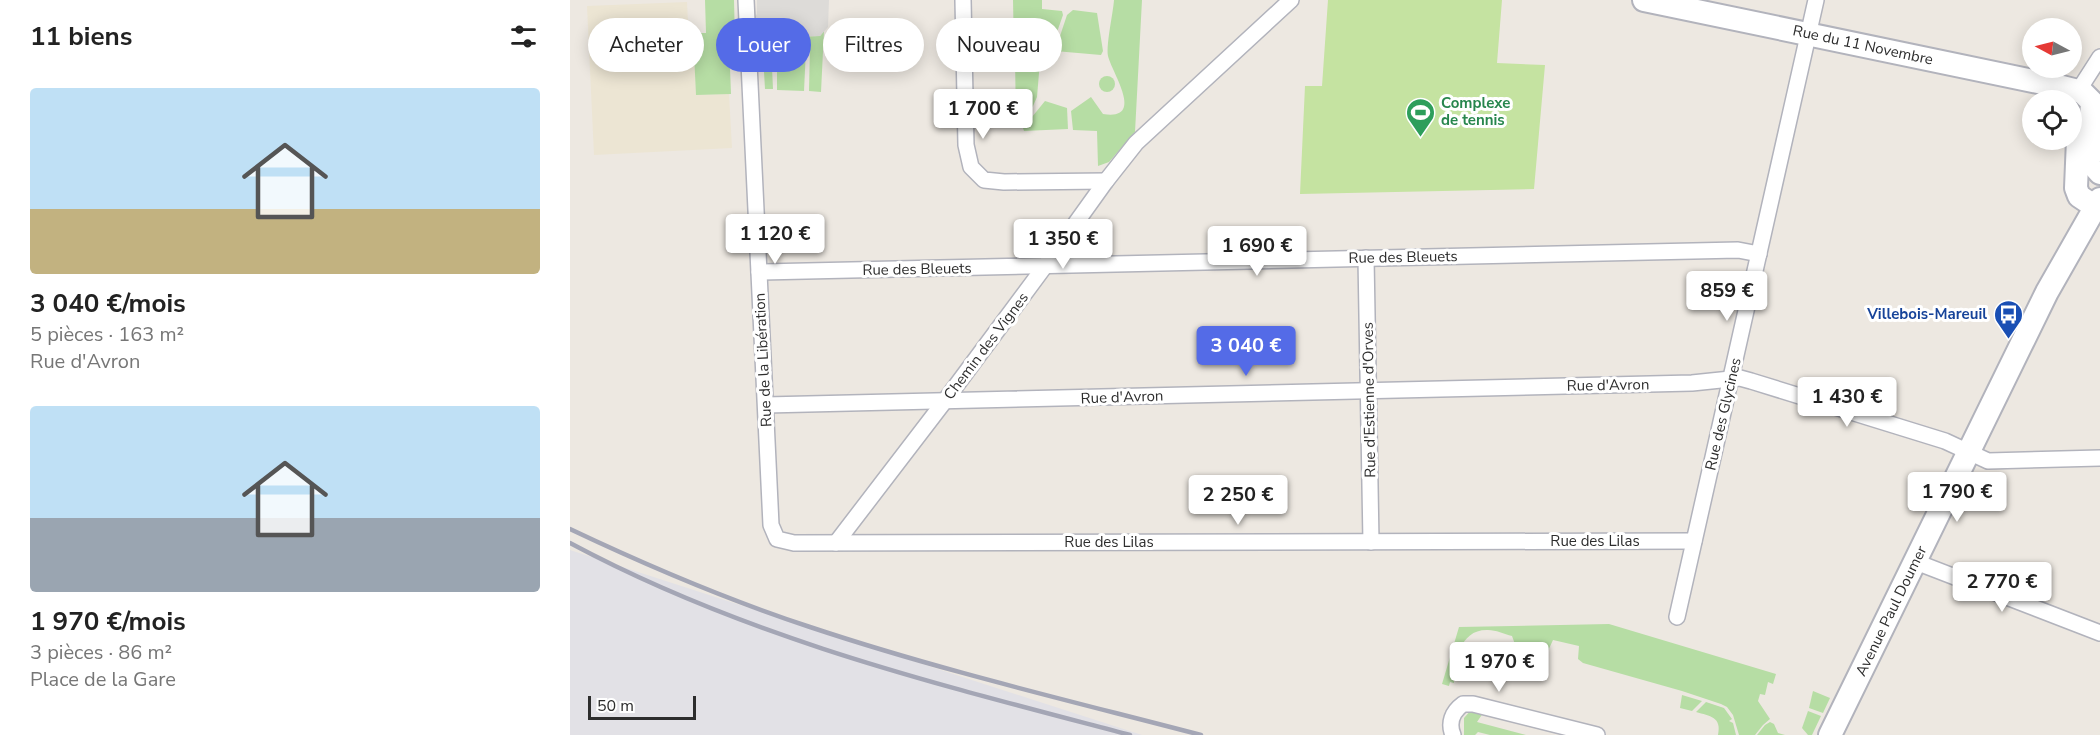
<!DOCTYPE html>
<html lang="fr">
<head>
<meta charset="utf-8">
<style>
  :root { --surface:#fff; --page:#f2f2f2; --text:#222; --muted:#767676; --accent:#546be7 }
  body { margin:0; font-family:"Nunito Sans",sans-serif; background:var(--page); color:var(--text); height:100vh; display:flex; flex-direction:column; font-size:22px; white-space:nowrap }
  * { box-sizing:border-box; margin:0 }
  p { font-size:20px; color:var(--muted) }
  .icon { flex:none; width:33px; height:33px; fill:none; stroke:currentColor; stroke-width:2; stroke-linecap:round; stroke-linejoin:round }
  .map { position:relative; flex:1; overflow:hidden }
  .details { display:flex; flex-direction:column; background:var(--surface); width:570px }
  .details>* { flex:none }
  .banner { position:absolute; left:18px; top:18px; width:570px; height:54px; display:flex; gap:12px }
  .needle { width:39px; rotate:277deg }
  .buttons { position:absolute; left:1452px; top:18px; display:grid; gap:12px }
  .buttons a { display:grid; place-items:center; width:60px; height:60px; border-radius:50%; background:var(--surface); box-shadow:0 3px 15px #0003; font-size:30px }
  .scale { position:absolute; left:18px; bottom:15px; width:108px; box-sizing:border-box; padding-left:6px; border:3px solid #2d2d2d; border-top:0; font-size:16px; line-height:21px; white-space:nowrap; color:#2d2d2d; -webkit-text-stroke:4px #fff; paint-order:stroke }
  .price { position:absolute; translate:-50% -51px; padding:0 14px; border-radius:6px; background:#fff; color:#222; font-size:20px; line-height:39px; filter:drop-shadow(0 2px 3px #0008) }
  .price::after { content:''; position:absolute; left:50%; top:36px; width:18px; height:14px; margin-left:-9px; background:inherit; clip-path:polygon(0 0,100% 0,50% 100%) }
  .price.active { background:var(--accent); color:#fff }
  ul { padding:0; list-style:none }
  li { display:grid; align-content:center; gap:12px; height:318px; padding:0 30px }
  li span { display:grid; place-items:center; height:186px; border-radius:6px; color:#555 }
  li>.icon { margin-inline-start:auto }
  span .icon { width:108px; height:108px; fill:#fffc; stroke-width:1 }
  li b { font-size:26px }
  h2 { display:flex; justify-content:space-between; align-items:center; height:72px; padding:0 30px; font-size:26px }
  .tag { padding:0 21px; border-radius:27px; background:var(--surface); box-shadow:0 3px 15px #0003; font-size:21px; line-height:54px }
  .tag.active { background:var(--accent); color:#fff }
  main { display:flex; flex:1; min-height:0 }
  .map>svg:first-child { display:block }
</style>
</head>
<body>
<main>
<section class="details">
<h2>11 biens<svg class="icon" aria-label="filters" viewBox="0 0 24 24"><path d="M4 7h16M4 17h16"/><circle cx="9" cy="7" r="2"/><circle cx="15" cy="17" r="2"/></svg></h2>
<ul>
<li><span style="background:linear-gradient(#bfe0f5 65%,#c2b280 0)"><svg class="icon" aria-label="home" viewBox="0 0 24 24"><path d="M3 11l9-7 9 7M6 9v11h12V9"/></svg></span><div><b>3 040 €/mois</b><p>5 pièces · 163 m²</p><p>Rue d'Avron</p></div></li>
<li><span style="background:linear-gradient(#bfe0f5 60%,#9aa5b1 0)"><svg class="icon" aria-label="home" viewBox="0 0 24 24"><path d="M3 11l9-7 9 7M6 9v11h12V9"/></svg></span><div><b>1 970 €/mois</b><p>3 pièces · 86 m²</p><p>Place de la Gare</p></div></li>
</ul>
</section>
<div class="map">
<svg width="1530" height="735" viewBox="0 0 1530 735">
  <rect width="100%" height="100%" fill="#ede8e1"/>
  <polygon fill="#e2e1e6" points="0,550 572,735 0,735"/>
  <polygon fill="#ece5d3" points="117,2 119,44 124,44 126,95 159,94 162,148 24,155 17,6"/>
  <g fill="#b6dda4">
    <polygon points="135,0 164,0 165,41 159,41 161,94 126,95 123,33 136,33"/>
    <polygon points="443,0 472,0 472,9 492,11 493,15 480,52 444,51"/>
    <path d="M544,0H572L565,132L539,162L528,166L527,131L503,130L501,111L521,97L533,114C576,121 542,73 538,56C536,44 543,14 544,0Z"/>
    <polygon points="503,10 527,13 533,51 531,55 485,51 497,15"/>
    <polygon points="254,31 251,92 239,91 240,45 201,46 203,89 195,89 192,38 250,36"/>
    <polygon points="236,49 234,91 207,90 207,50"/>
    <polygon points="445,58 470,61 467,97 463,106 448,125 446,123"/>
    <circle cx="537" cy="84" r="8"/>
    <polygon points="475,101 497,108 498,129 454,131 453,128"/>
    <path d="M1039,624L1206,674L1203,684L1198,682L1195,695L1190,694L1188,701L1200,719L1193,725L1185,735H1169L1163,715L1157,707L1151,704L1112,691L1013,663L1008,659L1009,646L983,640L977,653L968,655L947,650L942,636C934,634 926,630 918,630C889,629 885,662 884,683L880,682L879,686L872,684L889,627Z"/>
    <polygon points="1243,691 1260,698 1253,713 1239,708"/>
    <polygon points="1112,695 1132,701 1122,711 1110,708"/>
    <path d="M1136,702L1154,708L1162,719L1159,721L1163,723L1166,735H1148C1152,717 1140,716 1126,712Z"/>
    <polygon points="902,709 915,710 907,722 956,735 920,735 908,732 905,735 894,735 894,718"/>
    <polygon points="1238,711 1251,716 1242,735 1238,735 1232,728"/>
    <polygon points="1200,722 1204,724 1208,733 1215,735 1187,735 1195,725"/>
  </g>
  <polygon fill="#c5e3a1" points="758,0 932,0 927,63 975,65 964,189 730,194 735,86 752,86"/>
  <polygon fill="#dddbd8" points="187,0 259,0 258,27 250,36 192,38 194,66 185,66 183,19 187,14"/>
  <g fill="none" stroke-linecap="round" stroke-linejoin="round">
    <defs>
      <g id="street">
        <polyline points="176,0 201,525 207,539 224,543 1124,541"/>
        <polyline points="393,0 396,145 401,167 414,180 434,182 536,181"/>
        <polyline points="1512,92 1512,85 1530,57"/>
        <polyline points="796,258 801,542"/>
        <polyline points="189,272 1168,250 1189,254"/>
        <polyline points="196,405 1122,383 1170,378 1181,381 1375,441 1418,461 1530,458"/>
        <polyline points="266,543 374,402 475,266 536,181 566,143 721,0"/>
        <polyline points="1346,562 1530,633"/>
        <polyline points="1107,617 1246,0"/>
        <path d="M883,735C878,723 882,712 893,704H903L1027,735"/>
      </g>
      <g id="secondary">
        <polyline points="1074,0 1492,87 1512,92 1522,102 1519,154 1521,163 1530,173"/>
        <polyline points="1508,139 1506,188 1509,196 1524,206"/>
        <polyline points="1260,735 1477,292 1530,199"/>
      </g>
    </defs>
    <use href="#street" stroke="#b2b3bc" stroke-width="18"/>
    <use href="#secondary" stroke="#b2b3bc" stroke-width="26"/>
    <use href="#street" stroke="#fff" stroke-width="15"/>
    <use href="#secondary" stroke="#fff" stroke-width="22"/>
    <g stroke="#a4a6b5" stroke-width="4.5">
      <path d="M0,529C78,566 158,600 240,627C369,670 501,701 631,735"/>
      <path d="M0,543C177,638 367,684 560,735"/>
    </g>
  </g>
  <defs>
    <symbol id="stadium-pin" viewBox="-11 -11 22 30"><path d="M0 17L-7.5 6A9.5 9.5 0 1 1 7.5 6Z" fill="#2e9e5b" stroke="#fff"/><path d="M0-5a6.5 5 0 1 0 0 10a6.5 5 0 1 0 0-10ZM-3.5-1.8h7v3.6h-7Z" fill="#fff"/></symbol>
    <symbol id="bus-pin" viewBox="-11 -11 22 30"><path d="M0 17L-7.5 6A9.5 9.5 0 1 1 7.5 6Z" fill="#1a4fb4" stroke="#fff"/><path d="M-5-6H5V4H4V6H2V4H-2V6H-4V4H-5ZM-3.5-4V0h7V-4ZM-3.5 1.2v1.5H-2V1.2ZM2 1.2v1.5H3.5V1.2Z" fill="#fff"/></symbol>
  </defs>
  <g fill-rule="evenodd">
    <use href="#stadium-pin" x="834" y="96" width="33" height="45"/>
    <use href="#bus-pin" x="1422" y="298" width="33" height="45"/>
  </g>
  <g text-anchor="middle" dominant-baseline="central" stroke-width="6" stroke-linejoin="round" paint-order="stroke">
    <g font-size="15" fill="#2d2d2d" stroke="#fff">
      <text transform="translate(1293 45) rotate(12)">Rue du 11 Novembre</text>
      <text transform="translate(833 257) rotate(-1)">Rue des Bleuets</text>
      <text transform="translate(347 269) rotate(-1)">Rue des Bleuets</text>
      <text transform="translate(416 346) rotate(-53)">Chemin des Vignes</text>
      <text transform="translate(193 360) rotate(-93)">Rue de la Libération</text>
      <text transform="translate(1038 385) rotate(-1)">Rue d'Avron</text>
      <text transform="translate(552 397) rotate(-2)">Rue d'Avron</text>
      <text transform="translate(799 400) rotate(-91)">Rue d'Estienne d'Orves</text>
      <text transform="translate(1153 414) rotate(-77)">Rue des Glycines</text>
      <text x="1025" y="541">Rue des Lilas</text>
      <text x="539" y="542">Rue des Lilas</text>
      <text transform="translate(1321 611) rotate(-64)">Avenue Paul Doumer</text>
    </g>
    <g font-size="15" font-weight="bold" fill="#27864d" stroke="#fff" text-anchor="start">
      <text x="871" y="103">Complexe<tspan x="871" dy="17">de tennis</tspan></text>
    </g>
    <g font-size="15" font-weight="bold" fill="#164399" stroke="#fff" text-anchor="end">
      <text x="1417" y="314">Villebois-Mareuil</text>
    </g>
  </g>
</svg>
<div class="buttons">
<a><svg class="needle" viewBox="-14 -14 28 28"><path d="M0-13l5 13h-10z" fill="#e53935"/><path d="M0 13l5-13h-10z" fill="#767676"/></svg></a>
<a><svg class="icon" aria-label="locate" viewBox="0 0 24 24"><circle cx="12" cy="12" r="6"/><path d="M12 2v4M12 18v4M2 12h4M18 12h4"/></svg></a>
</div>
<div class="scale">50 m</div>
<b class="price" style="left:413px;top:140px">1 700 €</b>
<b class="price" style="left:205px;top:265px">1 120 €</b>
<b class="price" style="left:493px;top:270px">1 350 €</b>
<b class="price" style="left:687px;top:277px">1 690 €</b>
<b class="price" style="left:1157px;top:322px">859 €</b>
<b class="price active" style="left:676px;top:377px">3 040 €</b>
<b class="price" style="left:1277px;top:428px">1 430 €</b>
<b class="price" style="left:1387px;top:523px">1 790 €</b>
<b class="price" style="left:668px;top:526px">2 250 €</b>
<b class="price" style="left:1432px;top:613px">2 770 €</b>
<b class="price" style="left:929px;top:693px">1 970 €</b>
<div class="banner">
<a class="tag">Acheter</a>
<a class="tag active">Louer</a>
<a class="tag">Filtres</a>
<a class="tag">Nouveau</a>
</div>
</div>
</main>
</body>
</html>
